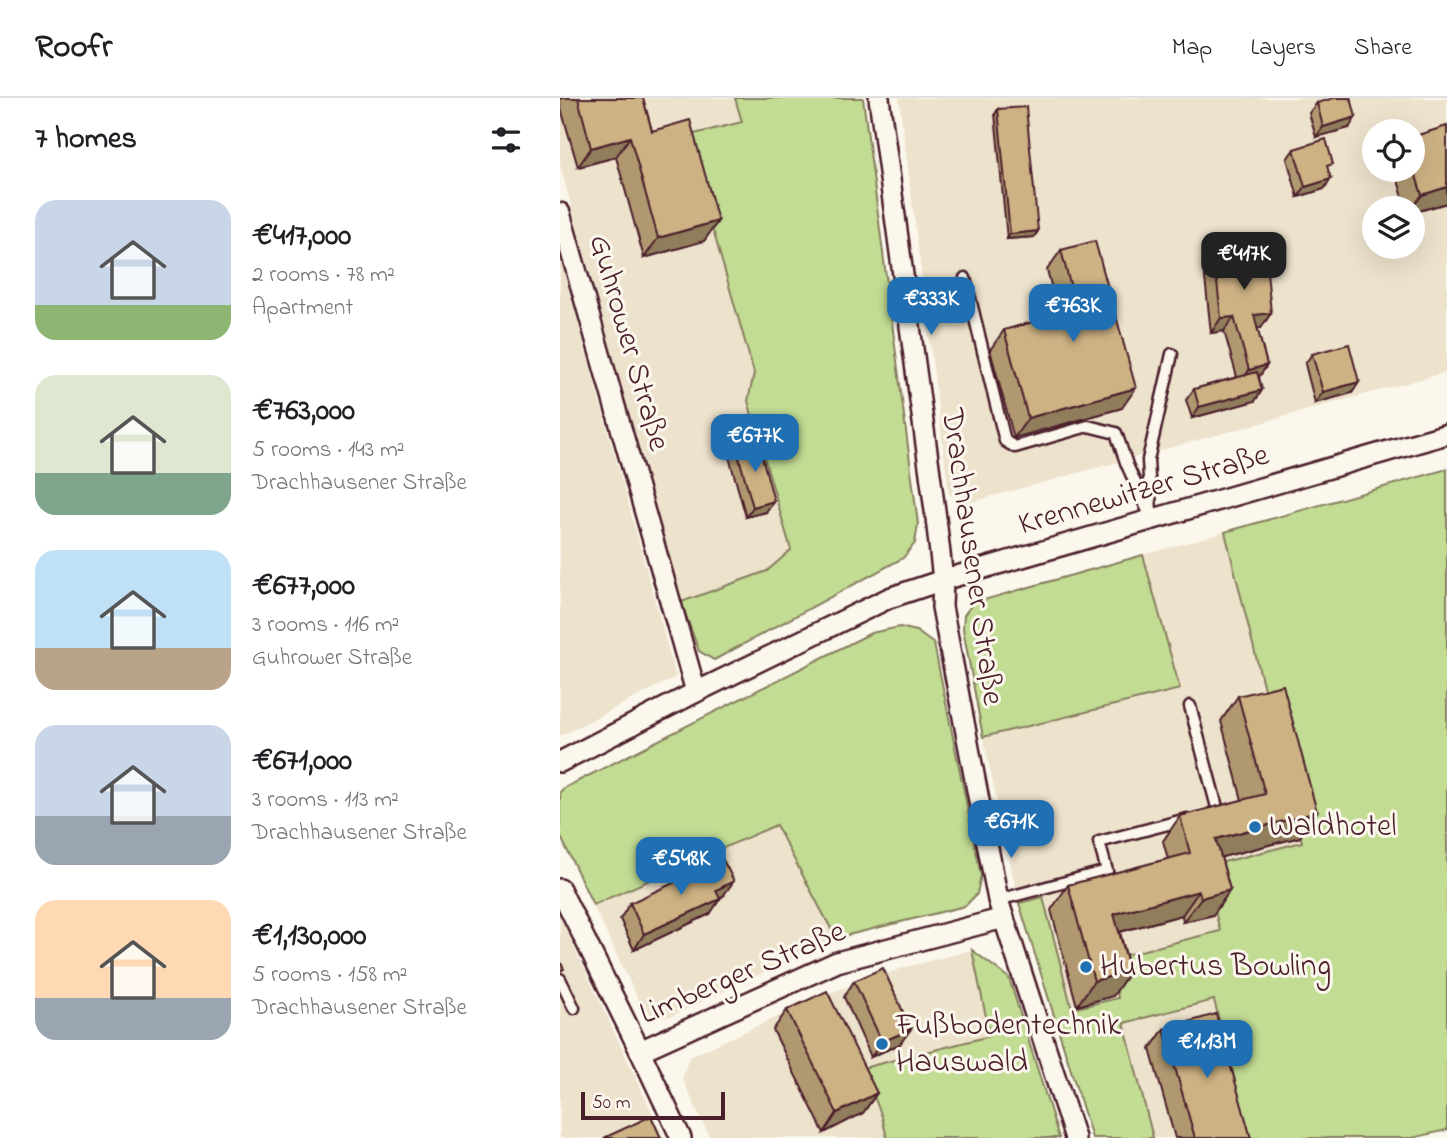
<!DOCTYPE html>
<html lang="en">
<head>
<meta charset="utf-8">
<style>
  :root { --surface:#fff; --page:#f6f6f6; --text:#202124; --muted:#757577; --line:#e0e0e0; --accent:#1f6fb2 }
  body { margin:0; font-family:"Indie Flower",sans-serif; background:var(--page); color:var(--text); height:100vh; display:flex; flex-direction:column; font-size:26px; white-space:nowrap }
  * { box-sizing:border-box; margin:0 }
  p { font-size:23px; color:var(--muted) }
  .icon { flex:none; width:38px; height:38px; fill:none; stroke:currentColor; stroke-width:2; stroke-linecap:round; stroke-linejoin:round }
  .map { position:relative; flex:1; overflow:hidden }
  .side { display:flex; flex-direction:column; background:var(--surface); width:560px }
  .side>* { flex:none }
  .controls { position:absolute; left:802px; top:21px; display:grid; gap:14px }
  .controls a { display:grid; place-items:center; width:63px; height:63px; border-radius:50%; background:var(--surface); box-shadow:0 7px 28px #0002; font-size:35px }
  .scale { position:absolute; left:21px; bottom:18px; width:144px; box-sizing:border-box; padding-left:7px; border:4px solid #4a1f2b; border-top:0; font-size:19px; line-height:24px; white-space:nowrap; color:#4a1f2b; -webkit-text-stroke:5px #fbf7ec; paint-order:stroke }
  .price { position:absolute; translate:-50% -60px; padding:0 16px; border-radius:14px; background:var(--accent); color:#fff; font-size:23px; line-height:46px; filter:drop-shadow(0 2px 4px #0008) }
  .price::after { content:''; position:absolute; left:50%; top:42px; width:21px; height:16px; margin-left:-10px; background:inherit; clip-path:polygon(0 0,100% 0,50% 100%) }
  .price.selected { background:#222; color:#fff }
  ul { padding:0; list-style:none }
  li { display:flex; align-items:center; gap:21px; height:175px; padding:0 35px }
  li span { display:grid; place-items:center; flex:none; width:196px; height:140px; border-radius:21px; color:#555 }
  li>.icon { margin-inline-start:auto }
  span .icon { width:84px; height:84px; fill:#fffc; stroke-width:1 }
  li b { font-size:30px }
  h2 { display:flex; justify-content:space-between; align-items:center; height:84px; padding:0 35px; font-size:30px }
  header { display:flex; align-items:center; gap:42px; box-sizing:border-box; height:98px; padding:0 35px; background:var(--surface); border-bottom:2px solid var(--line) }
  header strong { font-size:33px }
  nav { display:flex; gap:38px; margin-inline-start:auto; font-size:24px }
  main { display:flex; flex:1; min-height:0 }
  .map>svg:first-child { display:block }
</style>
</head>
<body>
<header>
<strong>Roofr</strong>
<nav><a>Map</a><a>Layers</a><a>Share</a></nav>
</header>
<main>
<section class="side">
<h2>7 homes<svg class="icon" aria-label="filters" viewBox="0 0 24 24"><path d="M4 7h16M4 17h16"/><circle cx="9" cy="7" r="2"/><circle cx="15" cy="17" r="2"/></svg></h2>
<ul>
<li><span style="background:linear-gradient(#c9d6e8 75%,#8fb573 0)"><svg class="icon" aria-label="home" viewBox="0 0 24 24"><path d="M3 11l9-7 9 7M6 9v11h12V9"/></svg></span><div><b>€417,000</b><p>2 rooms · 78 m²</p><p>Apartment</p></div></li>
<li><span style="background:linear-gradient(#dfe7d0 70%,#7fa58c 0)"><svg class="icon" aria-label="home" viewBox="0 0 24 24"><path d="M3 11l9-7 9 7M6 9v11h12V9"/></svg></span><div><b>€763,000</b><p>5 rooms · 143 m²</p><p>Drachhausener Straße</p></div></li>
<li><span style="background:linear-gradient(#bfe0f5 70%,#b9a48a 0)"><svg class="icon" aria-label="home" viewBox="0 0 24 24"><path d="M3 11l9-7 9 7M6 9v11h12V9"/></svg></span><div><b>€677,000</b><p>3 rooms · 116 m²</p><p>Guhrower Straße</p></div></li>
<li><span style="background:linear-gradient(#c9d6e8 65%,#9aa5b1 0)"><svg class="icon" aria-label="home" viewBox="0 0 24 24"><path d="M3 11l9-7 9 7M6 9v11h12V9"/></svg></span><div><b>€671,000</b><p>3 rooms · 113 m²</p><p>Drachhausener Straße</p></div></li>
<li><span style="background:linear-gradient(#ffd9b3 70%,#9aa5b1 0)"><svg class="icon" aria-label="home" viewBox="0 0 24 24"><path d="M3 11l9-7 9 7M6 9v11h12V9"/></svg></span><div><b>€1,130,000</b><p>5 rooms · 158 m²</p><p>Drachhausener Straße</p></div></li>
</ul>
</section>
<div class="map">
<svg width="887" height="1040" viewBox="0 0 887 1040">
  <rect width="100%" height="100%" fill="#fbf7ec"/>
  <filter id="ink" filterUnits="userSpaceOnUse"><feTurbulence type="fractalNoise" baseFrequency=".0143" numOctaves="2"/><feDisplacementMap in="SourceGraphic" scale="14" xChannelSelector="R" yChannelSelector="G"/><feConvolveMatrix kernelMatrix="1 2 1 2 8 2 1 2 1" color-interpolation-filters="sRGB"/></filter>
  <g filter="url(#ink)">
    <g fill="#ede2cc" fill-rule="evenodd">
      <polygon points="0,0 175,0 182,24 126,38 194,275 188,303 231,452 207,473 121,504 0,67"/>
      <path d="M339,0H887V274L404,406L389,396ZM814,33H852V72H814ZM814,110H852V149H814Z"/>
      <polygon points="0,159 116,579 0,638"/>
      <polygon points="665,434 742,745 645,769 660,833 549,861 558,900 512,911 484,799 459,805 423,639 619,591 583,457"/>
      <polygon points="216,726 276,840 112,918 96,919 83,912 33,807"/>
      <polygon points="0,819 60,946 104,1040 0,1040"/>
      <polygon points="412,852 431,938 303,970 322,1019 327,1040 150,1040 122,980 129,959 272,894 343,870"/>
      <polygon points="654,902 690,1040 593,1040 564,925"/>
    </g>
    <g fill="#c2dc93" stroke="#867e5f" stroke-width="2">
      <polygon points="175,0 303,0 358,426 355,445 343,460 154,562 139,553 121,504 207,473 231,452 188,303 194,275 126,38 182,24"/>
      <polygon points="887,371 887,1032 852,1040 690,1040 654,902 564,925 593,1040 532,1040 459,805 483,799 512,911 558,900 549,861 660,833 644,769 742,744 665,434"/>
      <polygon points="583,457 620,591 423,639 403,531 404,517 413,505"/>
      <polygon points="340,529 356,533 374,546 421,777 417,796 405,808 276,840 216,727 33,807 0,737 0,694 4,690 311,535"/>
      <polygon points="412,852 449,880 499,1040 327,1040 322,1019 303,970 430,938"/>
    </g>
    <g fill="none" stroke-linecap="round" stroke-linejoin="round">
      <defs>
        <g id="service">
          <polyline points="405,180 445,343 455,349 528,328 556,335 567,367 592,422"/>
          <polyline points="591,414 588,362 612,256"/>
          <polyline points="630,608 658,713 652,715"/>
          <polyline points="438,802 547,773 539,744 627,721"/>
          <polyline points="0,881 14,910"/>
        </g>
        <g id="minor">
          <polyline points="319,0 376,420 383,482 382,509 438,802 515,1040"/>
          <polyline points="0,115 136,594"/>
          <polyline points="0,664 136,594 329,500 383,482 887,336"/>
          <polyline points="0,791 80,953 277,864 444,820"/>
          <polyline points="80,953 121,1040"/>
        </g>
      </defs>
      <use href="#service" stroke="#4a1f2b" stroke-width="15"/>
      <use href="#minor" stroke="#4a1f2b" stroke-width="24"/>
      <use href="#service" stroke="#fbf7ec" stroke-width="10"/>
      <use href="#minor" stroke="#fbf7ec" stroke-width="19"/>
    </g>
    <g fill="#b09971" stroke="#4a1f2b" stroke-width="2">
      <polygon points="0,0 83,0 92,33 158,123 144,143 84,160 56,59 18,69 0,7"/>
      <polygon points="757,5 789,30 756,39 749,15"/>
      <polygon points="438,11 478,133 474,139 447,141 435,16"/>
      <polygon points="887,28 887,105 852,115 852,110 846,110 835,72 852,72 852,39"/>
      <polygon points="734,51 768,72 764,91 738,99 727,61"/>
      <polygon points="653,147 711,215 701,230 697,230 707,267 699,279 702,292 695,303 632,320 626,302 634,291 677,279 664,233 651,235 643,161"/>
      <polygon points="501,152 562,310 454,340 430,252 444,232 499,217 487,172"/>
      <polygon points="752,256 799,284 792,295 755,305 745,266"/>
      <polygon points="176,349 206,414 186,419 169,359"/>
      <polygon points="678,598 740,739 661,759 670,792 653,817 623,824 622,817 560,834 570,873 553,898 517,908 491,812 508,787 608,761 603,743 620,718 682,702 661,623"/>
      <polygon points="163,798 160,800 150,816 74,852 60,821 70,805"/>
      <polygon points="294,883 340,946 311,959 284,899"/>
      <polygon points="227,912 317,995 303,1015 264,1035 213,932"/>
      <polygon points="604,931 691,1040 615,1040 590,951"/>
    </g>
    <g fill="#907d5c" stroke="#4a1f2b" stroke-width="2">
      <polygon points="796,19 789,30 756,39 763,29"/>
      <polygon points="70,39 56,59 18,69 31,50"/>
      <polygon points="771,81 764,91 738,99 745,89"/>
      <polygon points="887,89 887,105 852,115 852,110 862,97"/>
      <polygon points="158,123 144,143 84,160 98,140"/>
      <polygon points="478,133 474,139 447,141 450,136"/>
      <polygon points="711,215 701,230 683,232 694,217"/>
      <polygon points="674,219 664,233 651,235 661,220"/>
      <polygon points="707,267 697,282 679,287 689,272"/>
      <polygon points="799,284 792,295 755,305 763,294"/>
      <polygon points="576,290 562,310 454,340 468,320"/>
      <polygon points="702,292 695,303 632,320 639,309"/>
      <polygon points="214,403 206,414 186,419 193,409"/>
      <polygon points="757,714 740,739 639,765 656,741"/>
      <polygon points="174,783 163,798 145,807 156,792"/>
      <polygon points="670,792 653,817 623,824 641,800"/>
      <polygon points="639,793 622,817 537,840 554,816"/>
      <polygon points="160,801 150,816 74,852 84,836"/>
      <polygon points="570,873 553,898 517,908 534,883"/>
      <polygon points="351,931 340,946 311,959 322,944"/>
      <polygon points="317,995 303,1015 264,1035 277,1015"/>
    </g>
    <g fill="#cdb283" stroke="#4a1f2b" stroke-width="2">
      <polygon points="18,0 83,0 92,33 130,22 158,123 98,140 70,39 31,50"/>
      <polygon points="774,0 791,0 796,19 763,29 757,5"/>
      <polygon points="466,9 478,133 450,136 438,11"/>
      <polygon points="887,28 887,89 862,97 852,65 852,39"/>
      <polygon points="766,41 773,66 767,68 771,81 745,89 734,51"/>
      <polygon points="704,142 711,215 694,217 707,267 689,272 674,219 661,220 653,147"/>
      <polygon points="535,143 576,290 468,320 444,232 517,212 501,152"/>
      <polygon points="789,246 799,284 763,294 752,256"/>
      <polygon points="697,274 702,292 639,309 634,291"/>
      <polygon points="198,344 214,403 193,409 176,349"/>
      <polygon points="723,587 757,714 656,741 670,792 641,800 639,793 554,816 570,873 534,883 508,787 630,755 620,718 705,696 678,598"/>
      <polygon points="163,762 174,783 156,792 160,801 84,836 70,805"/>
      <polygon points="0,863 4,871 0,873"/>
      <polygon points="323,870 351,931 322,944 294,883"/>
      <polygon points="267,893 317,995 277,1015 227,912"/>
      <polygon points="656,916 691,1040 635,1040 604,931"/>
      <polygon points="91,1018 101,1040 44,1040"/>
    </g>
  </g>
  <g fill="#1f6fb2" stroke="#fbf7ec" stroke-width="2.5">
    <circle cx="695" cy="729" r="7"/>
    <circle cx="526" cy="869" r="7"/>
    <circle cx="322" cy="946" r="7"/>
  </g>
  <g text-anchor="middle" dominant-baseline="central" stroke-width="6" stroke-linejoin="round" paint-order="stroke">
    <g font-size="32" fill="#4a1f2b" stroke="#fbf7ec">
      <text transform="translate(68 245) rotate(74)">Guhrower Straße</text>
      <text transform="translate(584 393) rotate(-16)">Krennewitzer Straße</text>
      <text transform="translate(411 459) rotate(82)">Drachhausener Straße</text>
      <text transform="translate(183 876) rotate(-23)">Limberger Straße</text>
    </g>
    <g font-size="32" fill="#4a1f2b" stroke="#fbf7ec" text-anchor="start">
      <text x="709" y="729">Waldhotel</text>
      <text x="540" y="869">Hubertus Bowling</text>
      <text x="336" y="928">Fußbodentechnik<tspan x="336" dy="37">Hauswald</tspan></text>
    </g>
  </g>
</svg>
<div class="controls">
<a><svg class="icon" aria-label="locate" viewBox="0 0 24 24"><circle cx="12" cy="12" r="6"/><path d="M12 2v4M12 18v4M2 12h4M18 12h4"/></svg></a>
<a><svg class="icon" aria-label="layers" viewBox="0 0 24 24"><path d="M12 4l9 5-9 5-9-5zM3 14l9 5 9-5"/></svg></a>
</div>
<div class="scale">50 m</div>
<b class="price selected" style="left:684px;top:194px">€417K</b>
<b class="price" style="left:371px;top:239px">€333K</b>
<b class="price" style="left:513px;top:246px">€763K</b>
<b class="price" style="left:195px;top:376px">€677K</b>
<b class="price" style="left:451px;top:762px">€671K</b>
<b class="price" style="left:121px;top:799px">€548K</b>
<b class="price" style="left:647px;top:982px">€1.13M</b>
</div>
</main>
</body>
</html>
